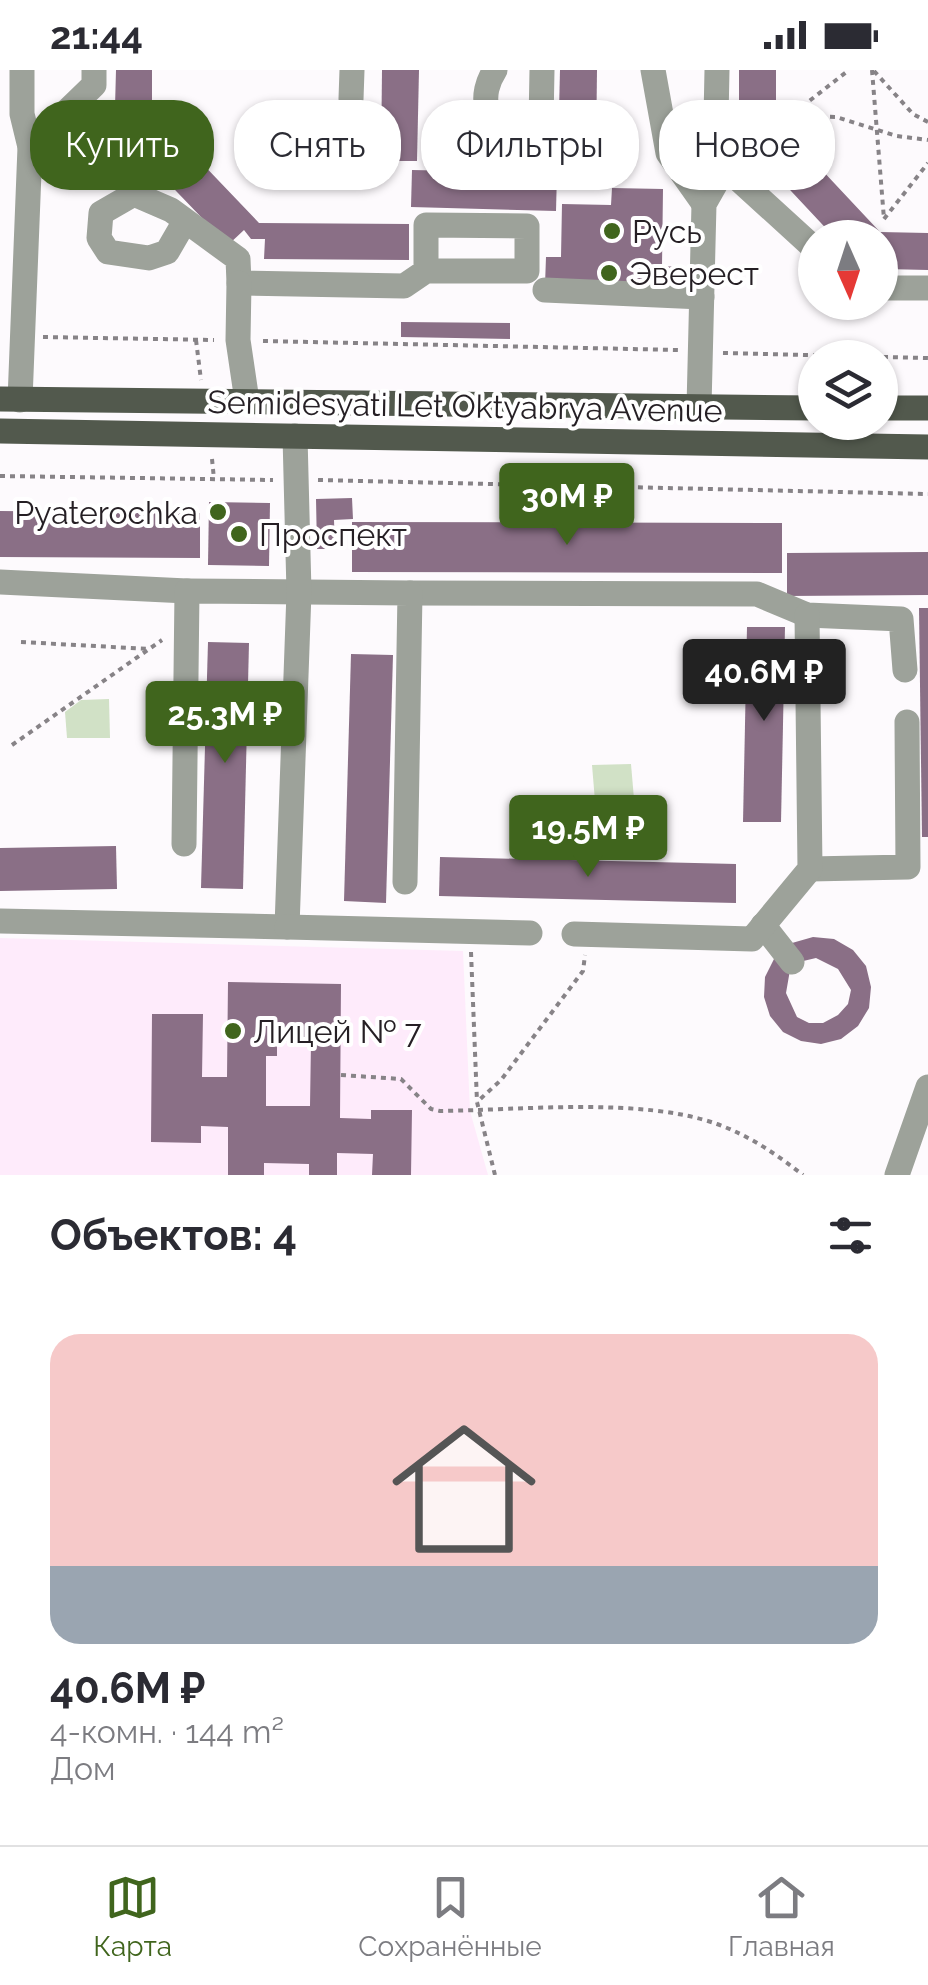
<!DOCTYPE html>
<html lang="ru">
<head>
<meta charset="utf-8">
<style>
  :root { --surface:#fff; --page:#f7f7f7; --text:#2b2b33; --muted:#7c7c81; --line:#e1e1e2; --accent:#40651d }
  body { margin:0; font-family:Raleway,sans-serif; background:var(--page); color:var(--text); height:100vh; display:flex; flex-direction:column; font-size:38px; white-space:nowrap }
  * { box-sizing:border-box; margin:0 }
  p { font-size:32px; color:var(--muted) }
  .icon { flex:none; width:55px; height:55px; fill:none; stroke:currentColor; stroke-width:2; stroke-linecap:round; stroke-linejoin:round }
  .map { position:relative; height:1105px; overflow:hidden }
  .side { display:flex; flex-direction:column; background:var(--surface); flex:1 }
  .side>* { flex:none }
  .guide { position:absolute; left:30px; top:30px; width:870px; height:90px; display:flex; gap:20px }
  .needle { width:65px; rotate:177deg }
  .controls { position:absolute; left:798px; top:150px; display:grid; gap:20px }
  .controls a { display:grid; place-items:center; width:100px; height:100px; border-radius:50%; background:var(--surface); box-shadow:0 2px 8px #0004; font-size:50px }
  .price { position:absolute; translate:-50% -85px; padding:0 22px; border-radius:10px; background:var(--accent); color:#fff; font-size:32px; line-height:65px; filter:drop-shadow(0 2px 5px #0008) }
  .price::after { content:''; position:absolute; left:50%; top:60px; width:30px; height:22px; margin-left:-15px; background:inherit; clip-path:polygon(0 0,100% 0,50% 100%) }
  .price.on { background:#222; color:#fff }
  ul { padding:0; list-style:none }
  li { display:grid; align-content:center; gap:20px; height:530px; padding:0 50px }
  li+li { border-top:2px solid var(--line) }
  li span { display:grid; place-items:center; height:310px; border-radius:30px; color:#555 }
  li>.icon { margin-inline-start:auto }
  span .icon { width:180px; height:180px; fill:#fffc; stroke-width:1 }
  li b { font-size:42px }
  h2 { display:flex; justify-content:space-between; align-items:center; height:120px; padding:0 50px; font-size:42px }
  .tag { padding:0 35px; border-radius:40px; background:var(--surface); box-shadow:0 2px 8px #0004; font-size:35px; line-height:90px }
  .tag.on { background:var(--accent); color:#fff }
  .status { display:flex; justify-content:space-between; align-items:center; height:70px; padding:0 50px; background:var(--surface); direction:ltr }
  .status svg { height:28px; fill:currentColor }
  .tab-bar { display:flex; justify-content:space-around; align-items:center; height:140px; border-top:2px solid var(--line); background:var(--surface); font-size:28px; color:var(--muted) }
  .tab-bar a { display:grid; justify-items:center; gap:5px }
  .tab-bar .on { color:var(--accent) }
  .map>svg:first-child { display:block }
</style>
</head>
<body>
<div class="status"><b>21:44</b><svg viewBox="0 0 49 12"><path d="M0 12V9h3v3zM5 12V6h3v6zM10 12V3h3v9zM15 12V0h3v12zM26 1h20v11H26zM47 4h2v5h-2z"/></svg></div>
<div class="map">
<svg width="928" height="1105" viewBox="0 0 928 1105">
  <rect width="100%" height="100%" fill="#fdfafd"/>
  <polygon fill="#feebfb" points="0,868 463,881 470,1041 488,1105 0,1105"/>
  <g fill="#d1e1c6">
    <polygon points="109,629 110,668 67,668 65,642 81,630"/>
    <polygon points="631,694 634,729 595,731 592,695"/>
  </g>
  <g fill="#8a6f86" fill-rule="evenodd">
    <polygon points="116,0 152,0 152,41 259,153 409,154 409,190 264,189 265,169 251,169 244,160 228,175 127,70 143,55 135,48 135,37 115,37"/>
    <polygon points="382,0 419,0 417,91 381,91"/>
    <polygon points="560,0 597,0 596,83 558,83"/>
    <polygon points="739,0 776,0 776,51 880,162 928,163 928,200 885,199 885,177 880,177 880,168 835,168 749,76 764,62 758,56 758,45 739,45"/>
    <polygon points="412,100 557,103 556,141 411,137"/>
    <polygon points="612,118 663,119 662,196 681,197 680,218 545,215 546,187 561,187 562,134 611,135"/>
    <polygon points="401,252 510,253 510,269 401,267"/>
    <polygon points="352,428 353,449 334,450 335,479 317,479 316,429"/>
    <polygon points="209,432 270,433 269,496 208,495"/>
    <polygon points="0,441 200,443 200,488 0,487"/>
    <polygon points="352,452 782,453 782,503 352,502"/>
    <polygon points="928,482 928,525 787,526 787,483"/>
    <polygon points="919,538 928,538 928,767 922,767"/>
    <polygon points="747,557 785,557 781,752 743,752"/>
    <polygon points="208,572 249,573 243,819 201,818"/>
    <polygon points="351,584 393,585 386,833 344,831"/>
    <polygon points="116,776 117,819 0,821 0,778"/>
    <polygon points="440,787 736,794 736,833 439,826"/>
    <polygon points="813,867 834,869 853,880 866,896 871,917 869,938 858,956 841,969 821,974 801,971 783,962 770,946 764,927 765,907 775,887 790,900 786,923 797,947 809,953 823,953 838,945 848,934 851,920 838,899 816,888 799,892 792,873"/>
    <path d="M228,912L341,914L340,1048L371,1049V1040H412L411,1105H372L373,1084L337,1083V1105H309V1094L264,1093V1105H228V1057L201,1056V1073L151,1072L152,944H203L202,1007H227ZM277,972H311L310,1036H266V986H277Z"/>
  </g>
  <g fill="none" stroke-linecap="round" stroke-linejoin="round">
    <g stroke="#878387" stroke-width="4" stroke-dasharray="5 5" stroke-linecap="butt">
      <polyline points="872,0 884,149"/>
      <polyline points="874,1 913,44 928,52"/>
      <polyline points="790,46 836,47 897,66 928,70"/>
      <polyline points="776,51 790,46 849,0"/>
      <polyline points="740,52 758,56 744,73"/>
      <polyline points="884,149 928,93"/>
      <polyline points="43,267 214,270"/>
      <polyline points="196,270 201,310"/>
      <polyline points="263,271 678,280"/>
      <polyline points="723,283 928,288"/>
      <polyline points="212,389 214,409"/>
      <polyline points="0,406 273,410"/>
      <polyline points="318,410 928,424"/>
      <polyline points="21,572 150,579"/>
      <polyline points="12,675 162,570"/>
      <polyline points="471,882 477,1032"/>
      <path d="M341,1005L401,1009L431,1039L440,1041C522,1040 642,1027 717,1054C750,1066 776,1084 803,1105"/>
      <polyline points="495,1105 477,1032 501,1010 583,901 585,885"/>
    </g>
    <g stroke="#9da29a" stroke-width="25">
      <path d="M495,0C479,24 482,58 518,60C525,61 534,56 541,53L542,0"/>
      <polyline points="653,0 668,83 704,134"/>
      <polyline points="717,0 716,48 725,97 815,179"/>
      <polyline points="351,29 352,0"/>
      <polyline points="30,77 94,15 94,0"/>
      <polyline points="185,151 167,182 149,188 108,182 99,168 101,143 134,124 171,140 238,189 239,213 404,216 426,201 527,201 527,156 426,155 426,201"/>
      <polyline points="239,213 238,270 247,331"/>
      <polyline points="880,218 928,218"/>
      <polyline points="545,220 702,227"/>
      <polyline points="20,330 30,77 22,44 22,0"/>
      <polyline points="699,337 704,134 725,97"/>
      <polyline points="0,512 187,521"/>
      <polyline points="410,523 757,524 807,545 901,549 905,600"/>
      <polyline points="184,774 187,521 410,523 405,812"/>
      <polyline points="810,799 908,797 907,652"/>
      <polyline points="0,851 287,857 299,522 295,366"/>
      <polyline points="763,855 792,892"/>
      <polyline points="287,857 530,863"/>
      <polyline points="574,864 752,869 810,799 807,545"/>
      <polyline points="897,1105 928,1017"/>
    </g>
    <g stroke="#52594d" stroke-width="25">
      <polyline points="0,329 815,338"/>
      <polyline points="880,338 928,338"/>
      <polyline points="0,361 928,377"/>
    </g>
  </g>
  <g fill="#40651d" stroke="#fff" stroke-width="4">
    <circle cx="612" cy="161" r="10"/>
    <circle cx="609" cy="203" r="10"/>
    <circle cx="218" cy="442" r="10"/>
    <circle cx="239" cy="464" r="10"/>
    <circle cx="233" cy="961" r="10"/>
  </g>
  <g text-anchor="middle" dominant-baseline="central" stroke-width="8" stroke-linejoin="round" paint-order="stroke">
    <g font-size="32" fill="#251f24" stroke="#fff" text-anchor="start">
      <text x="632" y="161">Русь</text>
      <text x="629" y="203">Эверест</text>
      <text x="198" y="442" text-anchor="end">Pyaterochka</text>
      <text x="259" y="464">Проспект</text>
      <text x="253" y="961">Лицей № 7</text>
    </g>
    <g font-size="32" fill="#251f24" stroke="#fff">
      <text transform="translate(465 336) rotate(1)">Semidesyati Let Oktyabrya Avenue</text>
    </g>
  </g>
</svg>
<div class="controls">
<a><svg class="needle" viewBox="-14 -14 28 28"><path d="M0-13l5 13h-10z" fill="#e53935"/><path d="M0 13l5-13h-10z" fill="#7c7c81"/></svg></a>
<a><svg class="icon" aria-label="layers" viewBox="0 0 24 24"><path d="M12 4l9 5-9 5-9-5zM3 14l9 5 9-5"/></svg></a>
</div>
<b class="price" style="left:567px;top:478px">30M ₽</b>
<b class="price on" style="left:764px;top:654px">40.6M ₽</b>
<b class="price" style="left:225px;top:696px">25.3M ₽</b>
<b class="price" style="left:588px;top:810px">19.5M ₽</b>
<div class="guide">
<a class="tag on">Купить</a>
<a class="tag">Снять</a>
<a class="tag">Фильтры</a>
<a class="tag">Новое</a>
</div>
</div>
<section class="side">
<h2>Объектов: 4<svg class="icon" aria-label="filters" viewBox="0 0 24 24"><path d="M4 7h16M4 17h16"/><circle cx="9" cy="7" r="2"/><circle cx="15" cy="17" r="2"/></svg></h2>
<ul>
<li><span style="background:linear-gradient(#f6c9c9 75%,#9aa5b1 0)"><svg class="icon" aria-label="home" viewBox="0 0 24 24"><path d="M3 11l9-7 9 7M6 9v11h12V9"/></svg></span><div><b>40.6M ₽</b><p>4-комн. · 144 m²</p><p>Дом</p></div></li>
</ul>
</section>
<nav class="tab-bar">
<a class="on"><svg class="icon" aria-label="map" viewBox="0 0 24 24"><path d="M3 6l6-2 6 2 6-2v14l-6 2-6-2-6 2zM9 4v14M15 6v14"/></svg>Карта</a>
<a><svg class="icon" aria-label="saved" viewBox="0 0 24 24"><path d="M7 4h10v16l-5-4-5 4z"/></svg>Сохранённые</a>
<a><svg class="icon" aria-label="home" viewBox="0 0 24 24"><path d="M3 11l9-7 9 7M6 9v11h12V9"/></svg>Главная</a>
</nav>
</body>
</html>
